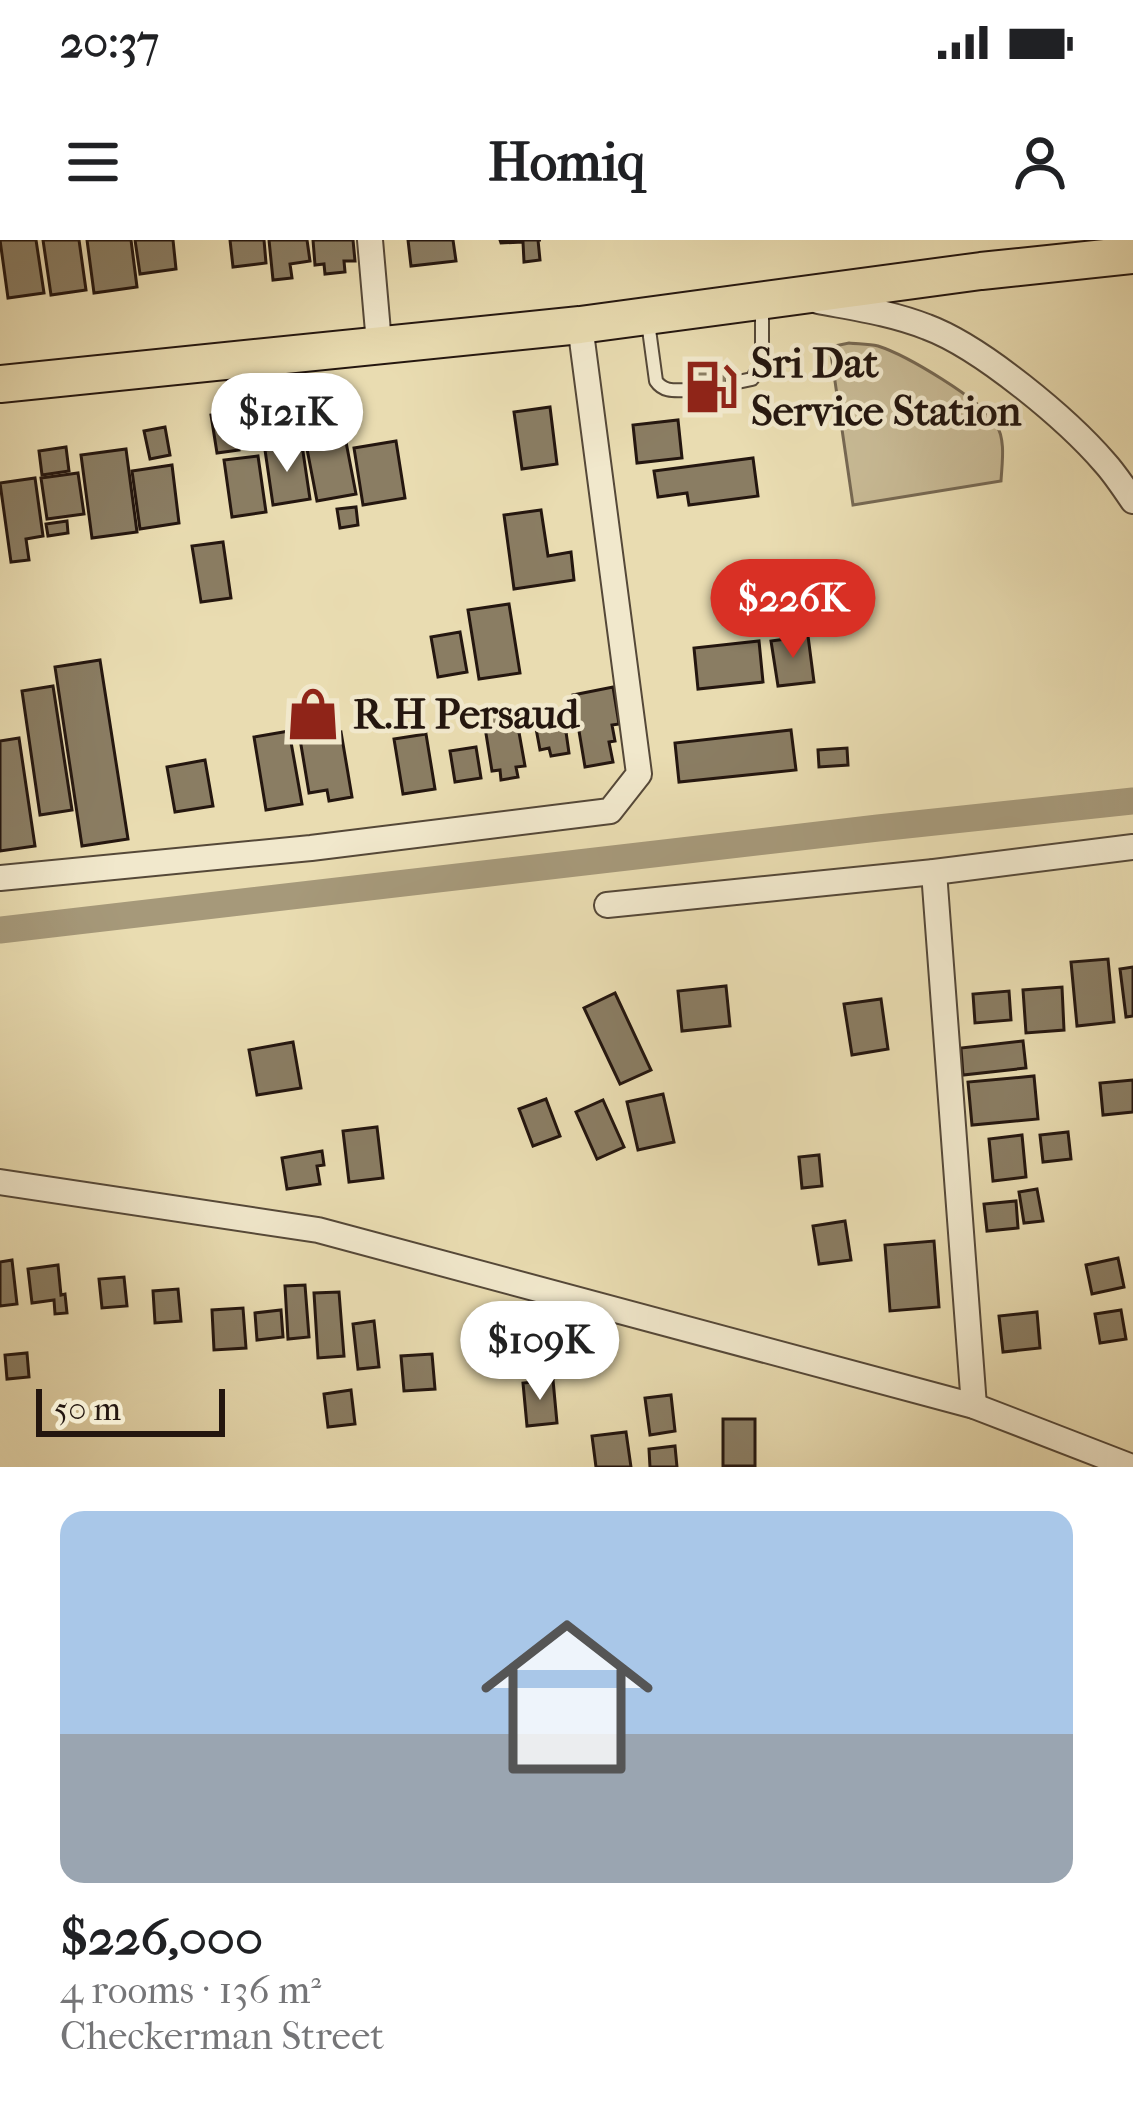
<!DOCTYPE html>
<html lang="en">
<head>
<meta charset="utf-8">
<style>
  :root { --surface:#fff; --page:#f2f2f2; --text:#202124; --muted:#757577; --line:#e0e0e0; --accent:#d93025 }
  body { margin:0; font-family:"IM FELL French Canon",serif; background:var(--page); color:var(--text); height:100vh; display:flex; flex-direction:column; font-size:45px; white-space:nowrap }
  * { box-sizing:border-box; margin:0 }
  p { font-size:39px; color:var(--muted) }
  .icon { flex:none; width:66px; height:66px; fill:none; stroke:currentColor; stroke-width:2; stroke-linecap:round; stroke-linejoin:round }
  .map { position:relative; height:1227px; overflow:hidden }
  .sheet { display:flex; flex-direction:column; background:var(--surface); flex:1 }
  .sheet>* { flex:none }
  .scale { position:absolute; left:36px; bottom:30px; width:189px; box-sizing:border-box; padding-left:12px; border:6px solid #24160f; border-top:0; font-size:33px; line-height:42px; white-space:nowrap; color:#24160f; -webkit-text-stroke:9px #f1e8cc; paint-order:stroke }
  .price { position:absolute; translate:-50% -102px; padding:0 27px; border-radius:42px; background:#fff; color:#222; font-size:39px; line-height:78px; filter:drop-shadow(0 3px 6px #0008) }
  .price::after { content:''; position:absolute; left:50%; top:72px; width:36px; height:27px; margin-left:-18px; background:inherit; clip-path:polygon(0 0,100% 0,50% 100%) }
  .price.on { background:var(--accent); color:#fff }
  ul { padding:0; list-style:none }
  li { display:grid; align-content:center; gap:24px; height:636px; padding:0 60px }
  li+li { border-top:3px solid var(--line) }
  li span { display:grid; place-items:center; height:372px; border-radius:24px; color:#555 }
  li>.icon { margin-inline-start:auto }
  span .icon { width:216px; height:216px; fill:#fffc; stroke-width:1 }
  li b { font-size:51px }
  .status { display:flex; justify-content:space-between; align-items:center; height:84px; padding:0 60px; background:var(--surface); direction:ltr }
  .status svg { height:33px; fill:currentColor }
  header { display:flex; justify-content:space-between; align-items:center; height:156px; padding:0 60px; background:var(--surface); font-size:54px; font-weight:700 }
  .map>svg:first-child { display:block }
</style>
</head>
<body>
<div class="status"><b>20:37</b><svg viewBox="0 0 49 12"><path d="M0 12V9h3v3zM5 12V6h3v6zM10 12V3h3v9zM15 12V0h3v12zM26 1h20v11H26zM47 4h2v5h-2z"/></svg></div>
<header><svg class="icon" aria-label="menu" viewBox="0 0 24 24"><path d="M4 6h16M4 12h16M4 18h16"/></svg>Homiq<svg class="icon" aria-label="person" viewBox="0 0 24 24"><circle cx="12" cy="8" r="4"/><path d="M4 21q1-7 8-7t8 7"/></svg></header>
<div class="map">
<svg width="1133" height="1227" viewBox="0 0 1133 1227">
  <rect width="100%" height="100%" fill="#e9dcb1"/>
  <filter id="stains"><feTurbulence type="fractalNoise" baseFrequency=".00167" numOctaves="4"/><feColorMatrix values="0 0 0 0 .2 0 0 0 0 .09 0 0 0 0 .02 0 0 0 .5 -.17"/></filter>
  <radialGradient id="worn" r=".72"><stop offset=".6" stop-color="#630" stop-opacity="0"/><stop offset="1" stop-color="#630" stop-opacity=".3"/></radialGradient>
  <path fill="#c8ba95" stroke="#766852" stroke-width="3" d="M849,103C858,104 869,104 878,106C906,115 981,159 996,184C1006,200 1002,223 1001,241L853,265L830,107Z"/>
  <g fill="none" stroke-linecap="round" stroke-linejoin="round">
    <polyline stroke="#a6997a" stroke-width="27" points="0,690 878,588 1133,561"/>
  </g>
  <g fill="#8a7d63" stroke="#24160f" stroke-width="3">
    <polygon points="0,0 36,0 44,53 8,58"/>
    <polygon points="43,0 79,0 86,50 51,55"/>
    <polygon points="87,0 131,0 137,47 94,53"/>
    <polygon points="135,0 173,0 176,29 140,34"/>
    <polygon points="230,0 264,0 266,23 233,27"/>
    <polygon points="269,0 307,0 310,21 290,24 292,38 273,40"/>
    <polygon points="313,0 353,0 355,21 344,21 345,32 325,34 324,24 315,25"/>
    <polygon points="408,0 453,0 456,21 411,26"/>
    <polygon points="500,0 541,0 538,0 540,20 524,22 523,2 501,3"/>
    <polygon points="730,125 736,162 693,168 688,131"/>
    <polygon points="550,167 557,224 522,229 514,172"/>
    <polygon points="234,172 239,210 217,213 211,175"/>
    <polygon points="678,180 682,218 637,223 633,185"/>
    <polygon points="165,187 170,215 150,219 144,191"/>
    <polygon points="396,201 405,258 363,265 354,208"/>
    <polygon points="346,202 356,254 317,261 307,209"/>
    <polygon points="302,205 310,259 273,265 265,210"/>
    <polygon points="66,207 69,231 42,235 39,211"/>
    <polygon points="126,209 137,292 92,298 81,215"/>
    <polygon points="258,216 266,272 232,277 224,220"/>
    <polygon points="753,218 758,256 689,265 687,253 658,257 654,231"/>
    <polygon points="172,225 179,283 140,289 132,231"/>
    <polygon points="78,233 84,274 47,279 41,238"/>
    <polygon points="35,238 43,296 26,299 29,320 11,322 0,243"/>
    <polygon points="356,267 358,285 340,288 337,269"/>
    <polygon points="541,270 548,316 571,312 574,340 514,349 504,275"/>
    <polygon points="67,281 68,293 48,296 46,284"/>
    <polygon points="223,302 231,358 201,362 192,306"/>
    <polygon points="509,364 520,433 479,439 468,370"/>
    <polygon points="460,392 467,432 438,437 431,397"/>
    <polygon points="808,396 814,442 778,446 771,401"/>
    <polygon points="759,401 763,442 698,449 694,408"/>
    <polygon points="100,420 128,599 82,606 55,427"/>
    <polygon points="53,446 72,570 40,575 22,451"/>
    <polygon points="613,447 619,484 612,485 615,501 609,502 613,522 585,527 573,455"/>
    <polygon points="515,470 525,526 516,527 518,537 501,540 500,530 492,531 483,475"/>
    <polygon points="564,478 569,513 551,516 549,508 540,510 535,483"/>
    <polygon points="791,490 796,530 679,542 675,503"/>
    <polygon points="289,491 302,564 266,570 254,497"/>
    <polygon points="341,492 352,557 329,561 327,550 309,553 300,499"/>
    <polygon points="426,494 435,549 403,554 394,499"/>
    <polygon points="19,498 35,606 0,611 0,501"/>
    <polygon points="476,507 481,538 455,542 450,511"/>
    <polygon points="847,508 848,525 819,527 818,510"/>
    <polygon points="205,520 213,566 175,572 167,527"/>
    <polygon points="1108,719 1114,782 1077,786 1071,722"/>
    <polygon points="1133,727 1133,776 1126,777 1120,729"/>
    <polygon points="726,746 730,786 682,791 678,751"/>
    <polygon points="1062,747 1064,790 1026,793 1023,750"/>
    <polygon points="1009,751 1011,780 975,783 973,754"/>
    <polygon points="615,753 651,830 620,844 584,768"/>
    <polygon points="881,759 888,809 852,815 844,764"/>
    <polygon points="1023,801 1026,828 963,835 961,808"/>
    <polygon points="293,802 301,848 257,855 249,810"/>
    <polygon points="1034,836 1038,879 972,885 968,842"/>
    <polygon points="1133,840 1133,872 1103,875 1100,843"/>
    <polygon points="663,854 674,902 638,910 627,862"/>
    <polygon points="546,859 560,896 533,906 519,869"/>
    <polygon points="603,860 624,907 597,919 576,872"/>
    <polygon points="377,887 383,938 349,942 343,891"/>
    <polygon points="1068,892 1071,919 1043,922 1040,895"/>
    <polygon points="1022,895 1026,937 993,941 989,899"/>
    <polygon points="322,911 324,925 317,926 320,944 287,949 282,918"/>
    <polygon points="819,915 822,946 802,948 799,917"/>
    <polygon points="1037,949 1043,981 1024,983 1019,952"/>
    <polygon points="1016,961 1018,988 987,991 984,964"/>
    <polygon points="845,981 851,1020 819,1024 813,986"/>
    <polygon points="934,1001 939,1067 890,1071 885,1005"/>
    <polygon points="1118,1018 1124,1047 1092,1054 1086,1025"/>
    <polygon points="12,1020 17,1064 0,1066 0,1022"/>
    <polygon points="58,1025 61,1055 65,1054 67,1073 55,1074 54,1060 32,1063 28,1029"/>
    <polygon points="124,1037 127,1066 102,1068 99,1039"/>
    <polygon points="305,1045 309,1097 288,1099 285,1046"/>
    <polygon points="178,1049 181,1081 155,1083 153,1051"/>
    <polygon points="339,1052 344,1116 318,1118 314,1053"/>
    <polygon points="243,1068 246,1108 214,1110 212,1070"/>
    <polygon points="281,1070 283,1097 257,1100 255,1073"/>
    <polygon points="1121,1070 1126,1099 1100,1103 1095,1074"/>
    <polygon points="1037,1072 1040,1108 1003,1112 999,1076"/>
    <polygon points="374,1081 379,1127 358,1129 353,1084"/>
    <polygon points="27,1113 29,1137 7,1139 5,1115"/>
    <polygon points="432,1114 435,1149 404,1151 401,1116"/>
    <polygon points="553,1140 557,1183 527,1186 523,1143"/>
    <polygon points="351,1150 355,1184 328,1187 324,1154"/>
    <polygon points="671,1155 675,1191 650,1195 645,1158"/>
    <rect x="723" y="1179" width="32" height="47"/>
    <polygon points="626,1192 631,1227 596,1227 592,1196"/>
    <polygon points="675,1206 677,1227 650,1227 649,1209"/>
  </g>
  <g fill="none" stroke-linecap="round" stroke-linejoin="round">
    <defs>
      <g id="lane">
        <path d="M648,82L656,141C664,153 677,150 690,150"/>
        <polyline points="733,143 752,139 762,123 762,67"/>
      </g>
      <g id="street">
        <polyline points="370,0 379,103"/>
        <path d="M818,61C855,68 892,73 927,87C981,107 1067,179 1105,223C1115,234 1124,248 1133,261"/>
        <polyline points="934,632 974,1166"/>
        <polyline points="0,638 311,608 610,571 639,534 580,85"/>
        <polyline points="607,665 934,632 1133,607"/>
        <polyline points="0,942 318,990 974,1166 1132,1227"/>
      </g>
      <polyline id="primary" points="0,144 580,85 981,31 1133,15"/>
    </defs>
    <use href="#lane" stroke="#554838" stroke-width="16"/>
    <use href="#street" stroke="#554838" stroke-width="28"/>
    <use href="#primary" stroke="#24160f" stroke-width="40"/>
    <use href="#lane" stroke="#f1e8cc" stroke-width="12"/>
    <use href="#street" stroke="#f1e8cc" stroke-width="24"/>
    <use href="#primary" stroke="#e9dcb1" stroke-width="36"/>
  </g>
  <defs>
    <symbol id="fuel-bare" viewBox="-9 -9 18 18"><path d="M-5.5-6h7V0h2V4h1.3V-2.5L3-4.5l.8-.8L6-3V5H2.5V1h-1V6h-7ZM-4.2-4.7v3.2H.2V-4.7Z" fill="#8f2418" stroke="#f1e8cc" stroke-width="2.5" paint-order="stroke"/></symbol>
    <symbol id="shop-bare" viewBox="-9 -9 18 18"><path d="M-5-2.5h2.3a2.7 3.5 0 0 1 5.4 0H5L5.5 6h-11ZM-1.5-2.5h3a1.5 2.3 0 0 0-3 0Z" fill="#8f2418" stroke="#f1e8cc" stroke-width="2.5" paint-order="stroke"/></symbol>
  </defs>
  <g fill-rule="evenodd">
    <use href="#fuel-bare" x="673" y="109" width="76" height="76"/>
    <use href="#shop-bare" x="275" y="436" width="76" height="76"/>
  </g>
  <g text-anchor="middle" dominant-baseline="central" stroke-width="9" stroke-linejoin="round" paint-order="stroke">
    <g font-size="42" font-weight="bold" fill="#24160f" stroke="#f1e8cc" text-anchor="start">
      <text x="751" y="123">Sri Dat<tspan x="751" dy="48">Service Station</tspan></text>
      <text x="353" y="474">R.H Persaud</text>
    </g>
  </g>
  <rect width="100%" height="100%" filter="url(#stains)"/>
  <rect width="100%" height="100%" fill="url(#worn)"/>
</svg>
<div class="scale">50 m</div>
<b class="price" style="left:287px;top:235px">$121K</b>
<b class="price on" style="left:793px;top:421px">$226K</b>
<b class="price" style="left:540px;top:1163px">$109K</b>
</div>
<section class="sheet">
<ul>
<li><span style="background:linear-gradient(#a9c7e8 60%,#9aa5b1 0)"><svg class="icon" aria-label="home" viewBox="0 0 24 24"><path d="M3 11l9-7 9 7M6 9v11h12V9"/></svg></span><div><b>$226,000</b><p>4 rooms · 136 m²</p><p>Checkerman Street</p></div></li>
</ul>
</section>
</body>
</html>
